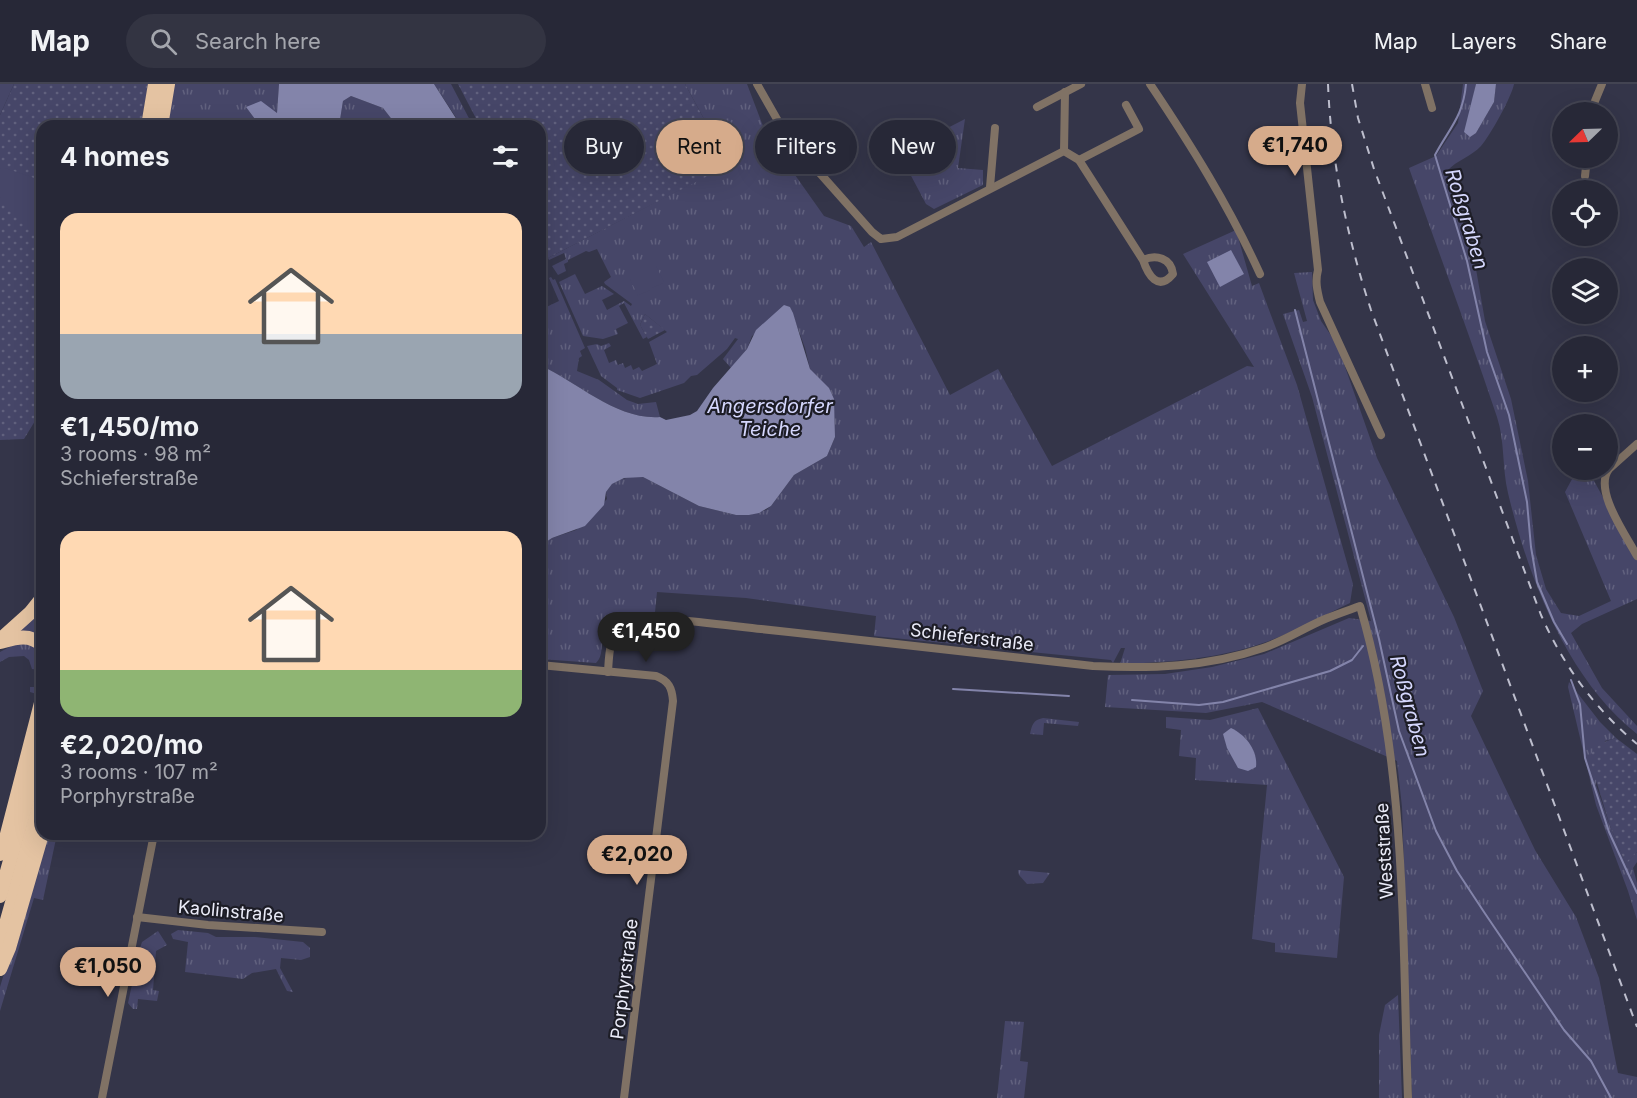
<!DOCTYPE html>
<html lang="en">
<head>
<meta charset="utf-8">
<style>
  :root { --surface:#272837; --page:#333442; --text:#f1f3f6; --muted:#a4a6ad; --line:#434452; --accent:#d6ab8b }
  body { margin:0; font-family:Inter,sans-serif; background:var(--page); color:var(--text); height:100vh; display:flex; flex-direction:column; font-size:22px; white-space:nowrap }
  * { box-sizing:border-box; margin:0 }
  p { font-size:20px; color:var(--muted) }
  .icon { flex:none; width:33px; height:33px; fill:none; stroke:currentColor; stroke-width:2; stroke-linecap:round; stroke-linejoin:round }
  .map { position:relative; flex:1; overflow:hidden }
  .panel { position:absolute; left:36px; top:36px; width:510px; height:720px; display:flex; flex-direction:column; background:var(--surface); border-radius:18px; box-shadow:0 6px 24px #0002,0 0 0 2px var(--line) }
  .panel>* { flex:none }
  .banner { position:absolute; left:564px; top:36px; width:570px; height:54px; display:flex; gap:12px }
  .needle { width:39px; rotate:247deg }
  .buttons { position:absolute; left:1552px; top:18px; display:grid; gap:12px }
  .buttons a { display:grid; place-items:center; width:66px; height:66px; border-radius:50%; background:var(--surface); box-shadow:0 6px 24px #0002,0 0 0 2px var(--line); font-size:30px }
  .price { position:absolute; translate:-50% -51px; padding:0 14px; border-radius:21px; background:var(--accent); color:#111; font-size:20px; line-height:39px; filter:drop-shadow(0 2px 3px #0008) }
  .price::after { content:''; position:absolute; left:50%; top:36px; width:18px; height:14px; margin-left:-9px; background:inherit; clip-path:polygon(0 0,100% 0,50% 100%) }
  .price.current { background:#222; color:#fff }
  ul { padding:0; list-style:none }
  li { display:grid; align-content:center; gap:12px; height:318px; padding:0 24px }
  li span { display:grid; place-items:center; height:186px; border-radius:18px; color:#555 }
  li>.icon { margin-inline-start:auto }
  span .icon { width:108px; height:108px; fill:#fffc; stroke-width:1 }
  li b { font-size:26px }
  h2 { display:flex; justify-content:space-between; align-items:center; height:72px; padding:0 24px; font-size:26px }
  .chip { padding:0 21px; border-radius:27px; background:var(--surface); box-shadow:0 6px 24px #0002,0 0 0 2px var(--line); font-size:21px; line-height:54px }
  .chip.current { background:var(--accent); color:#111 }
  header { display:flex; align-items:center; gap:36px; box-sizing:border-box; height:84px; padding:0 30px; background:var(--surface); border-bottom:2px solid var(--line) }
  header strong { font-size:28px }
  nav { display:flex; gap:33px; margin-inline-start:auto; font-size:21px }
  .search { width:420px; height:54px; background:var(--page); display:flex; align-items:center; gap:15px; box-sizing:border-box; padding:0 21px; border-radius:33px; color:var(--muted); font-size:22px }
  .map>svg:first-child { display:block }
</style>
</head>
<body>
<header>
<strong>Map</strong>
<div class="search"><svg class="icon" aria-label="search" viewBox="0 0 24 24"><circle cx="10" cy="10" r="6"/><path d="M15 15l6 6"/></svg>Search here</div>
<nav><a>Map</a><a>Layers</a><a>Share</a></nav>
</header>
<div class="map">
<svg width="1637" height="1014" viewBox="0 0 1637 1014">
  <defs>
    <pattern id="grass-tufts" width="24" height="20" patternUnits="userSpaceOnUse" patternTransform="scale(1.5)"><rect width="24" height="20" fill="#464668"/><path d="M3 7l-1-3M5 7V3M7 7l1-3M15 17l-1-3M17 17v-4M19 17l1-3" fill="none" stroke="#61617e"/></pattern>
    <pattern id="park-dots" width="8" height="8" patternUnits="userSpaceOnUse" patternTransform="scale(1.5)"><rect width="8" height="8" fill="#464668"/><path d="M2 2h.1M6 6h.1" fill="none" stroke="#61617e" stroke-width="1.8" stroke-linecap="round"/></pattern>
  </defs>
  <rect width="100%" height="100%" fill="#343549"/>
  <g fill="url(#grass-tufts)">
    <polygon points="173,0 279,0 277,29 246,23 260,42 168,42"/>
    <polygon points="434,0 451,0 473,42 457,42 457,35"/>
    <path d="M685,0H747L766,50L824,132L851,142L864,163L871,158L950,311L998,285L1052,382L1247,282L1254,283L1183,170L1236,146L1252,202L1259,199L1297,301L1353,500L1350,519C1322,532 1294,548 1266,558C1218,575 1170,578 1120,580L1125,564H1121L1113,579L1111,576L874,552L876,532L746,514L657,508L655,528C627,528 606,530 602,562C601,569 601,574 596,579L540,575V462L552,454L576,446L607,415L606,408L612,400L622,395L635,392L643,393L699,422L736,431H749L766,426L771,422L794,391L827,372L835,353L834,327L810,285L805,264L790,223L752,252L747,265L731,284L723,275L738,255L735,254L727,265L697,291L691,292L684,299L640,314L617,306V304L601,292L587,262L597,260L601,262L609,259L611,262L604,266L609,279L616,276L618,281L623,279L625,284L631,281L633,286L639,283L642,287L657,280L649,258L667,248L645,230L640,241L647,253L643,255L624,219L619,222L628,239L616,245L618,250L603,255L583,252L559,198L575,190L585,210L602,202L614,210L602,216L607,226L624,217L631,222L632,220L605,200L604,198L611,193L597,165L589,168L586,167L568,176V178L564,180L566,187L558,191L552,182L566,175L564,169L549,176L548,174L687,102L728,79Z"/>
    <path d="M1463,0H1476L1472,20L1476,49L1494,18L1496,0H1514C1512,12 1490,52 1481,62C1472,72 1457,76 1447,87L1448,99L1472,162L1485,237L1511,315L1528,397L1536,471L1546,505L1561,529L1579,532L1611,517L1565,408L1577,386H1588L1637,475V515L1582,540L1571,549L1602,604L1637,642V650C1567,595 1528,493 1508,409C1502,384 1505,357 1497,333C1469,249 1438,167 1409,84L1436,72L1458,39Z"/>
    <polygon points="351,12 383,24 397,42 339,42 343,17"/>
    <polygon points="965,35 958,84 983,86 983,101 934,125 926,120 899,69"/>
    <polygon points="1312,188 1313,216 1321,237 1337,260 1377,374 1454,533 1483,607 1471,632 1535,766 1576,833 1599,894 1618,989 1637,993 1637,1014 1412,1014 1402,723 1397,677 1262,618 1206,629 1105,623 1108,591 1165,590 1212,583 1264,570 1349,534 1371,537 1312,313 1283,230 1299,226 1303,238 1307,237 1294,189"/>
    <path d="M551,193L553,196L555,195L585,264L580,267L582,272L579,274L577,287L599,296L627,316L638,320L656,318L660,333C616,336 579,299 540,281V226L559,217L549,194Z"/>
    <polygon points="42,521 42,557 9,554"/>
    <polygon points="21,557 42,566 42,599 40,611 30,608 30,603 37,603 39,586 32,585 29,576 24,572 9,573 0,578 0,568"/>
    <polygon points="1569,598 1600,638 1616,654 1605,657 1596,701 1610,742 1626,779 1637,768 1637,778 1633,784 1637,799 1637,836 1628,807 1596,721 1568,603"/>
    <polygon points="1258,624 1344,793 1337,874 1275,868 1275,859 1252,855 1267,701 1195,696 1196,674 1179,672 1181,646 1166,644 1166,633 1210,636"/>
    <path d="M1043,634L1079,638L1078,642L1044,639L1043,651L1030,650C1032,641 1033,636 1043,634Z"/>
    <polygon points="46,750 57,750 43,816 34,814 0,927 0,903"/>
    <polygon points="1018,786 1050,789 1043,799 1027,800 1019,791"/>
    <polygon points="178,846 208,849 216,853 255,853 303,858 310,864 310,873 301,876 281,874 280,884 293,908 287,907 276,885 252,889 243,895 185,888 188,858 173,855 171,850"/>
    <polygon points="158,847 167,861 156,867 153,906 159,907 157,917 138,915 137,925 133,925 128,919 140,864 142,858"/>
    <polygon points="1398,911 1402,1014 1379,1014 1379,951 1385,921"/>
    <polygon points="1005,937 1024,938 1020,977 1028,978 1024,1014 997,1014"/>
  </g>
  <g fill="url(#park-dots)">
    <polygon points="14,0 148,0 141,42 42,42 42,339 35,337 24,355 0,356 0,31"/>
    <polygon points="458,0 685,0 729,81 548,174 540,159 540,42 480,42"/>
    <polygon points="645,230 665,246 648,255 640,241"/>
    <path d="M1616,654L1637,670V768L1626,780L1610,742L1589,673C1595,662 1604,657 1616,654Z"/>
  </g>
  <g fill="#464668">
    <polygon points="0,0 14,0 0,31"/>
    <polygon points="5,84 34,94 42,104 42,151 22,136 0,113 0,85"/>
    <polygon points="656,182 664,198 638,212 630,195"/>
  </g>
  <g fill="#8384aa">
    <polygon points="279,0 434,0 457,36 457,42 397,42 383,24 351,12 343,17 339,42 260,42 246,23 261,17 277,29"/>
    <polygon points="1476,0 1496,0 1494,18 1476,49 1470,53 1464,48"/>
    <polygon points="1231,166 1244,190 1220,203 1207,178"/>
    <path d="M784,221L790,223L793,229L810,285L829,304L834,315L835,353L827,372L794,391L771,422L759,429L749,431H736L699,422L643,393L624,394L612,400L606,408L604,421L585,442L552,454L540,462V281C579,299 616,336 660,333L666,336L690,331L697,327L713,304L747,265L756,246Z"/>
    <path d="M1231,644C1246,651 1258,667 1256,683L1248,687L1238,684L1227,664L1223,650Z"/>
  </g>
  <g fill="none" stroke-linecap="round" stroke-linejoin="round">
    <g stroke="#8384aa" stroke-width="2">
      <path d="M1466,0C1463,33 1450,43 1435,71L1467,177L1487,268L1509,331L1527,418L1531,463L1537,498L1554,538L1567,560"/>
      <polyline points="1295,226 1379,555 1399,647 1436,747 1457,787 1484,828 1564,946 1591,977 1611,1014"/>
      <polyline points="1571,596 1580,620 1585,674 1609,748 1637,809"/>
      <polyline points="953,605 1069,612"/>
      <polyline points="1132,616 1199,621 1223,618 1330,587 1352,576 1363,562"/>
    </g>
    <g stroke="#807265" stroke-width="8">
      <path d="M757,0L786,51L872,148L881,155L897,153L1064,67L1079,76L1143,176C1148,191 1158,208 1173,190C1171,174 1156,170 1143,176"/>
      <path d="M1150,0C1191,61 1229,122 1260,190"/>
      <path d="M1302,0L1300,19L1318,186C1315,197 1317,206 1320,218L1381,351"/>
      <polyline points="1425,0 1432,24"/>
      <polyline points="1037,23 1081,0"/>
      <polyline points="1593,28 1595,17 1602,0"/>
      <polyline points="1064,67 1065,8"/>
      <polyline points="1079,76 1139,45 1126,21"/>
      <polyline points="1585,92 1587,74"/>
      <polyline points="990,103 995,44"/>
      <path d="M1637,360L1609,385C1593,406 1626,451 1637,472"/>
      <path d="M540,581L656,592C669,597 672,604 673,617L624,1014"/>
      <path d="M608,588C609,572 609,548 625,539C643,528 736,543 761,545C872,557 983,570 1093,582C1150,585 1208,583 1263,564C1284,557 1304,544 1325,535C1337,530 1349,526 1360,522C1407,682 1402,849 1408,1014"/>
      <polyline points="137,833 208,841 322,848"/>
      <polyline points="102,1014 154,750"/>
    </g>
    <g stroke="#e4c3a2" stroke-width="14">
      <polyline points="148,42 155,0"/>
      <polyline points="161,42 168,0"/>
      <polyline points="0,556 30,529 42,514"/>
      <path d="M0,558C15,554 29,549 42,561"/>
      <polyline points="0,770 6,754 42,615"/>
      <polyline points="0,812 42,663"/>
      <polyline points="0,861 42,712"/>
      <polyline points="0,885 9,864 42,750"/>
    </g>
    <g stroke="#bdbecd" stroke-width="2" stroke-dasharray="8 8" stroke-linecap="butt">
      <path d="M1328,0C1331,77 1347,153 1371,226L1637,943"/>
      <path d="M1352,0L1358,34L1374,85L1541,531C1563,581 1595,625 1637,660"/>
    </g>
  </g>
  <g text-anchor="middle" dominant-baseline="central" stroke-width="4.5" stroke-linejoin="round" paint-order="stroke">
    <g font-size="18" fill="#eaebf8" stroke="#1d1d26">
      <text transform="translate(972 553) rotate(7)">Schieferstraße</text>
      <text transform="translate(1384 767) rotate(-93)">Weststraße</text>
      <text transform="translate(231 827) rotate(5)">Kaolinstraße</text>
      <text transform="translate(624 895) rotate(-83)">Porphyrstraße</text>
    </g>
    <g font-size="20" font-style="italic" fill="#d5d7fd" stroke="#1d1d26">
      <text transform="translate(1467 135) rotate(73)">Roßgraben</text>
      <text x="770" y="322">Angersdorfer<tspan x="770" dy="23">Teiche</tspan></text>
      <text transform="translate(1410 622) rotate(75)">Roßgraben</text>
    </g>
  </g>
</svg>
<div class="buttons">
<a><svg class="needle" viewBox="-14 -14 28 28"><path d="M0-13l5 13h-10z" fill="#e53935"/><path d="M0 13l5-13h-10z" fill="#a4a6ad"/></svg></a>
<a><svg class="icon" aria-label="locate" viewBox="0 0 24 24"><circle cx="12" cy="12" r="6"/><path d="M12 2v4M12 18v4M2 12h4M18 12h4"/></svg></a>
<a><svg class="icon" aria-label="layers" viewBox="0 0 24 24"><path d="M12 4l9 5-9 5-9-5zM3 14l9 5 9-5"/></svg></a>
<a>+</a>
<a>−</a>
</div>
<b class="price" style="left:1295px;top:93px">€1,740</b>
<b class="price current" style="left:646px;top:579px">€1,450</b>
<b class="price" style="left:637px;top:802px">€2,020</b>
<b class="price" style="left:108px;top:914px">€1,050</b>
<div class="banner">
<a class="chip">Buy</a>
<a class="chip current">Rent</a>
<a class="chip">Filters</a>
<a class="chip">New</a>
</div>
<section class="panel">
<h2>4 homes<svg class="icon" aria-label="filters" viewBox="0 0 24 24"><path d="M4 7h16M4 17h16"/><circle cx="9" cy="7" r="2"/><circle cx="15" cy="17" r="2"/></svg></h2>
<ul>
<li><span style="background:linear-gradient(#ffd9b3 65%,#9aa5b1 0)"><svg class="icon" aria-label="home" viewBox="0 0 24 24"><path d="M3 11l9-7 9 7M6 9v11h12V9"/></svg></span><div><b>€1,450/mo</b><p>3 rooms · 98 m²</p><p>Schieferstraße</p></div></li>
<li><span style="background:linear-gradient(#ffd9b3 75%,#8fb573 0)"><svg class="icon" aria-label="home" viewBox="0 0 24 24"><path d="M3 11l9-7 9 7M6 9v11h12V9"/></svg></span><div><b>€2,020/mo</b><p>3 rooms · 107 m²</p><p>Porphyrstraße</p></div></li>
</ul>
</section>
</div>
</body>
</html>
